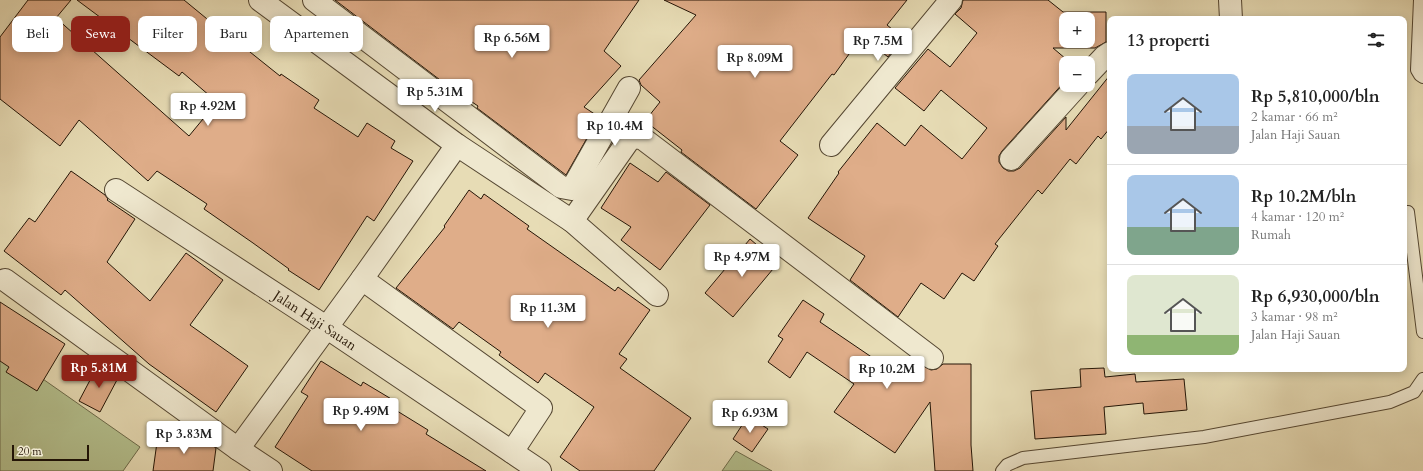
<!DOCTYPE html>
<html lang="id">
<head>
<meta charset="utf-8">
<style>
  :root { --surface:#fff; --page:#f2f2f2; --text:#222; --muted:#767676; --line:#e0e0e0; --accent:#8f2418 }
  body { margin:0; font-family:Cardo,serif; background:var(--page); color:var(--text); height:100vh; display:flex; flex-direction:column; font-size:15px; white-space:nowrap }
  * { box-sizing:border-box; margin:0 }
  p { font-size:13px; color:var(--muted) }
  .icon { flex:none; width:22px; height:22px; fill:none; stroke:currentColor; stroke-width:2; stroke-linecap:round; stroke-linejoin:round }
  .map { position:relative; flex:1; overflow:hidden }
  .drawer { position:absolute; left:1107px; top:16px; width:300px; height:356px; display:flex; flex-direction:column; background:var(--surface); border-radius:8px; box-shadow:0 2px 10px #0003 }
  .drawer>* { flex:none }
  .hud { position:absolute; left:12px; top:16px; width:380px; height:36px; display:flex; gap:8px }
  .fabs { position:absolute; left:1059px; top:12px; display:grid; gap:8px }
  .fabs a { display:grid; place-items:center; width:36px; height:36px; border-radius:8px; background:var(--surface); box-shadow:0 2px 10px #0003; font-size:20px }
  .scale { position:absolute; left:12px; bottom:10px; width:77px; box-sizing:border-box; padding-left:4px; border:2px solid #241506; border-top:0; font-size:11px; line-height:14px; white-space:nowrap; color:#241506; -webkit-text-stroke:3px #efe8cf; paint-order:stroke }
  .price { position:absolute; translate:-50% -34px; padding:0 9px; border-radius:4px; background:#fff; color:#222; font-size:13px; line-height:26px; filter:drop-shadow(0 1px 2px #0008) }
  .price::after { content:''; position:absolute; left:50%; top:24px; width:12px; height:9px; margin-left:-6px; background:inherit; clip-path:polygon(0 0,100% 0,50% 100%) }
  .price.on { background:var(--accent); color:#fff }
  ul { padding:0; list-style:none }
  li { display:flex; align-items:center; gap:12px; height:100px; padding:0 20px }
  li+li { border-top:1px solid var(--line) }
  li span { display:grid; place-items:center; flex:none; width:112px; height:80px; border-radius:8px; color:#555 }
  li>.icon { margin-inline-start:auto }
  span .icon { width:48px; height:48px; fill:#fffc; stroke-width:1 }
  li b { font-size:17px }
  h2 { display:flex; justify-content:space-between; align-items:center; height:48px; padding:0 20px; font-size:17px }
  .tag { padding:0 14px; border-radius:8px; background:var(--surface); box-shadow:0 2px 10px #0003; font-size:14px; line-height:36px }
  .tag.on { background:var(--accent); color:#fff }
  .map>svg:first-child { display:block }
</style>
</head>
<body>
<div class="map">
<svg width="1423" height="471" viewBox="0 0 1423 471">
  <rect width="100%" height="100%" fill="#e7dcb5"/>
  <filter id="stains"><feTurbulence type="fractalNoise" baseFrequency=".005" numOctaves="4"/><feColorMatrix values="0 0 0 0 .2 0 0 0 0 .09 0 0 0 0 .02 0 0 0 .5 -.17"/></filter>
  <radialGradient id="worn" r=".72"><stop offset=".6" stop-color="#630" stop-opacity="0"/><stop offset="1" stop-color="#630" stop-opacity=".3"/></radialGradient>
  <g fill="#b4c08e" stroke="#6c6a4a">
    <polygon points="0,349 140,447 123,471 0,471"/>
    <polygon points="736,451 772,471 722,471"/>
  </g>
  <g fill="#dfad89" stroke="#241506" fill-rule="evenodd">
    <polygon points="28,0 71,0 56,18 189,136 217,102 182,72 179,76 77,0 184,0 212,23 215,19 247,45 245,48 280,76 281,74 319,100 314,108 358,137 367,123 395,141 391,148 413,161 374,221 367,216 319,290 288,270 289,269 253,243 204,209 207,204 157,171 148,181 79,120 60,146 0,99 0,37"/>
    <polygon points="335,0 639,0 604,51 621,66 584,107 599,117 566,175 477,108 478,106 448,86"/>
    <polygon points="664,0 907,0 887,25 903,38 888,57 862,36 834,75 832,74 780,141 798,155 756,209 681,152 682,150 645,121 660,102 641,85 639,80 696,15"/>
    <path d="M963,0H1048L1063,12H1106V42L1095,48H1053L1066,59V80L1002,151L999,156V162L1003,168L1008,171H1014L1020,168L1066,117V130L1110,75V128L1101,139L1098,136L1076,164L1070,159L1042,194L1038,190L995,244L998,246L974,281L962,273L944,299L921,283L898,317L850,280L865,256L808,218L839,173L838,172L877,123L905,146L921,125L962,159L987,128L941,90L924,111L895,88L928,49L950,67L977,33L955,14L961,8ZM1066,19H1088V41H1066Z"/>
    <polygon points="630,163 658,182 666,172 710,205 660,270 621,240 631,227 601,208"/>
    <polygon points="71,171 105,195 108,199 107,200 135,219 107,262 150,301 186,253 223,280 190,325 248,366 216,412 149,364 65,290 61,295 4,251 29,218 35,222"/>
    <polygon points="469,190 481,199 484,194 529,226 527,229 615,291 618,287 650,310 619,354 627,359 620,368 691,418 654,471 580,471 560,457 594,407 545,373 538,383 499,355 501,352 459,322 453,329 396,288 445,227 444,226"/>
    <polygon points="750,239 778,263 733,317 705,293"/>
    <polygon points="803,300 824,314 820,322 898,375 907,357 931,370 937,369 943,364 971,364 971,445 973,471 935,471 930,402 895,453 834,412 854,384 807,352 790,378 768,362 783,339 778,336"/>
    <polygon points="0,302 65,344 37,391 6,372 9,367 0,361"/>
    <polygon points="321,361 361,386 363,382 393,400 389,406 428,430 426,434 486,471 312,471 275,447 308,396 301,392"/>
    <polygon points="98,365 118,378 100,412 79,401"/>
    <polygon points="1104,368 1105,377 1135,374 1136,382 1184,379 1187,410 1144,414 1143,403 1104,407 1106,434 1035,439 1031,391 1081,387 1080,369"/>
    <polygon points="748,416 768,429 752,452 733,439"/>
    <polygon points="158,435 206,441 216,448 213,471 153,471"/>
  </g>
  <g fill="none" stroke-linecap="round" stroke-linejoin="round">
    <defs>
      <g id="lane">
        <polyline points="1420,0 1417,70 1420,75 1423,77"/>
        <polyline points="1408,212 1423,332"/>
        <polyline points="1002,471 1007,465 1023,458 1204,437 1390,402 1414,392 1423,379"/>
      </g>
      <g id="street">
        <polyline points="260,0 457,145 572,221 657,295"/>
        <polyline points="314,0 561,187 572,189 629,88"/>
        <polyline points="1230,0 1231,19"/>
        <polyline points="1088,74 1104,57 1110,53"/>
        <polyline points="831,145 951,0"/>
        <polyline points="1011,159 1078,85"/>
        <path id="s1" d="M116,190L326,327L540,471"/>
        <polyline points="572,221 631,137 642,138 932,358"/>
        <polyline points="362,279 541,408 512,452"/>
        <polyline points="5,280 238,449 271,471"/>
        <polyline points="238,449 362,279 457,145"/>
      </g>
    </defs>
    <use href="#lane" stroke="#554732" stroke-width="14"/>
    <use href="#street" stroke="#554732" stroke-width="24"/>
    <use href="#lane" stroke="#efe8cf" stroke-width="12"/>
    <use href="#street" stroke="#efe8cf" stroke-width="22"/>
  </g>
  <g text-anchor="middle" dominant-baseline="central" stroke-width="3.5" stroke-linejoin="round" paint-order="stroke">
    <g font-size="14" fill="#241506" stroke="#efe8cf">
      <text stroke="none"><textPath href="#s1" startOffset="238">Jalan Haji Sauan</textPath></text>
    </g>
  </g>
  <rect width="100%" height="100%" filter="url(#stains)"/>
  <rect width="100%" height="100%" fill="url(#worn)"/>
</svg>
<div class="fabs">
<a>+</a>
<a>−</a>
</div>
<div class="scale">20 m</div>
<b class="price" style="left:512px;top:59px">Rp 6.56M</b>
<b class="price" style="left:878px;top:62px">Rp 7.5M</b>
<b class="price" style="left:755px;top:79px">Rp 8.09M</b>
<b class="price" style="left:435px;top:113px">Rp 5.31M</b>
<b class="price" style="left:208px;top:127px">Rp 4.92M</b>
<b class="price" style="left:615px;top:147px">Rp 10.4M</b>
<b class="price" style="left:742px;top:278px">Rp 4.97M</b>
<b class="price" style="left:548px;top:329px">Rp 11.3M</b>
<b class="price on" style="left:99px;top:389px">Rp 5.81M</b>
<b class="price" style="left:887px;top:390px">Rp 10.2M</b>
<b class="price" style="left:361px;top:432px">Rp 9.49M</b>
<b class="price" style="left:750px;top:434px">Rp 6.93M</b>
<b class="price" style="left:184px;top:455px">Rp 3.83M</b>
<div class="hud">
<a class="tag">Beli</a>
<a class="tag on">Sewa</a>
<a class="tag">Filter</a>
<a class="tag">Baru</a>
<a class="tag">Apartemen</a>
</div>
<section class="drawer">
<h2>13 properti<svg class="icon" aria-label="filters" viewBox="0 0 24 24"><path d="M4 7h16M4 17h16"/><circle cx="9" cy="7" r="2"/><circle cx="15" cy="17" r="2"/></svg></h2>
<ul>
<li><span style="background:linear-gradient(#a9c7e8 65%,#9aa5b1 0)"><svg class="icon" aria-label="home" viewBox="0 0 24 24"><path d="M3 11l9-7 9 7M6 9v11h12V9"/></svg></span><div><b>Rp 5,810,000/bln</b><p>2 kamar · 66 m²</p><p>Jalan Haji Sauan</p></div></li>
<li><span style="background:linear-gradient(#a9c7e8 65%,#7fa58c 0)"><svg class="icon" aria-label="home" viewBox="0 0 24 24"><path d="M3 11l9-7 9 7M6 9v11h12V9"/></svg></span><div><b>Rp 10.2M/bln</b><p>4 kamar · 120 m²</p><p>Rumah</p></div></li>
<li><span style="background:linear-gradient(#dfe7d0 75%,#8fb573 0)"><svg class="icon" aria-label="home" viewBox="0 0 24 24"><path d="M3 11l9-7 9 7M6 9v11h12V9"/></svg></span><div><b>Rp 6,930,000/bln</b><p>3 kamar · 98 m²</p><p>Jalan Haji Sauan</p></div></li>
</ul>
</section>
</div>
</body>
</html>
